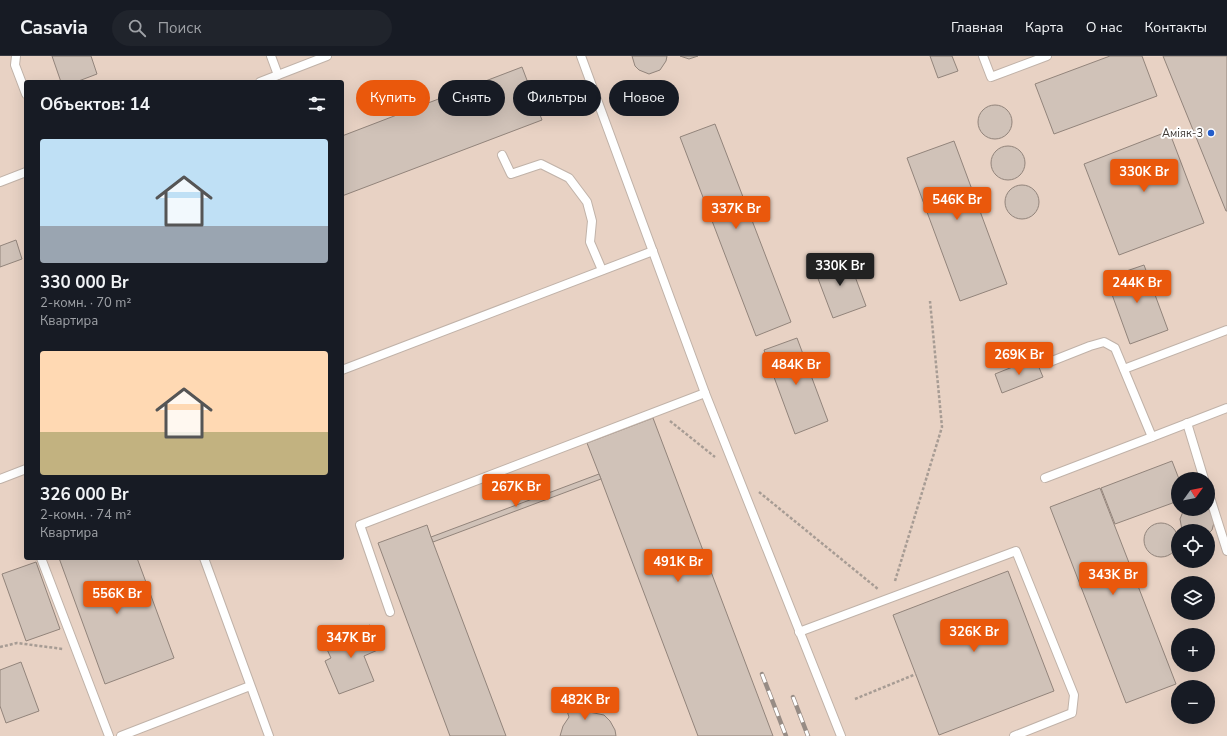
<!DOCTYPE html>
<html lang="ru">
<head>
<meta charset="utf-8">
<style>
  :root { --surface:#171b24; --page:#20242c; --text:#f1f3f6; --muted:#9ea1a6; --line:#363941; --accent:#ea580c }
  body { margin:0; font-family:"Nunito Sans",sans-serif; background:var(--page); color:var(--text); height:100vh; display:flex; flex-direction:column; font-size:15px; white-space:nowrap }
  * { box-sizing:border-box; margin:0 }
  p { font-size:13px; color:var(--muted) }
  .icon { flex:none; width:22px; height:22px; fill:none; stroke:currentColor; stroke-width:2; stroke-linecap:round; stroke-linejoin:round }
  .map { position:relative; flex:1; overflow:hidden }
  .sheet { position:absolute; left:24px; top:24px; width:320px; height:480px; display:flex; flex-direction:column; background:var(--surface); border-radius:4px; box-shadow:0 4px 16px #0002 }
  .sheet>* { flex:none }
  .banner { position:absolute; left:356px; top:24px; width:380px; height:36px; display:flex; gap:8px }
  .needle { width:26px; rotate:57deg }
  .fabs { position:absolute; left:1171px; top:416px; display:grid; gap:8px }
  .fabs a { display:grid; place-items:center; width:44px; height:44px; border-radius:50%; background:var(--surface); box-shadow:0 4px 16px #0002; font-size:20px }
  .price { position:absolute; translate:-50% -34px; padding:0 9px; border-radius:4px; background:var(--accent); color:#fff; font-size:13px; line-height:26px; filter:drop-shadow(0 1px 2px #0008) }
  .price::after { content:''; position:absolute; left:50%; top:24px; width:12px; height:9px; margin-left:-6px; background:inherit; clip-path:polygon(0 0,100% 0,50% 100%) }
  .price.active { background:#222; color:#fff }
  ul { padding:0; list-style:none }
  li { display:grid; align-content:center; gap:8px; height:212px; padding:0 16px }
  li span { display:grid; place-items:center; height:124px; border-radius:4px; color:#555 }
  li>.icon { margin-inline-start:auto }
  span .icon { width:72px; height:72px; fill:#fffc; stroke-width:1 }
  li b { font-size:17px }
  h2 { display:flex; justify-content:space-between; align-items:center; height:48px; padding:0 16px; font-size:17px }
  .tag { padding:0 14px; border-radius:18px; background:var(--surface); box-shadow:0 4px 16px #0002; font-size:14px; line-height:36px }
  .tag.active { background:var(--accent); color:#fff }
  header { display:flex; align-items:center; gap:24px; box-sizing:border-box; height:56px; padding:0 20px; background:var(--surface); border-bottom:1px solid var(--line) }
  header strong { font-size:19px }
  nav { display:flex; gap:22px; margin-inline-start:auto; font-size:14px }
  .search { width:280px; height:36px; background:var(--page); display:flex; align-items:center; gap:10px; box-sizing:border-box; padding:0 14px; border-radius:22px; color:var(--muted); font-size:15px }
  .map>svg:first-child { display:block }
</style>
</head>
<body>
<header>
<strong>Casavia</strong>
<div class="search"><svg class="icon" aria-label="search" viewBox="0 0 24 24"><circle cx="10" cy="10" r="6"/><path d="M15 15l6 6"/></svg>Поиск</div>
<nav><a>Главная</a><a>Карта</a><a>О нас</a><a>Контакты</a></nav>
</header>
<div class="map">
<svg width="1227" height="680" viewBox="0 0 1227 680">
  <rect width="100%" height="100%" fill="#efe0d6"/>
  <path fill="#e8d2c4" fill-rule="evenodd" d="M0,0H1227V680H0ZM26,26H342V502H26ZM1178,423H1208V453H1178ZM1178,475H1208V505H1178ZM1178,527H1208V557H1178ZM1178,579H1208V609H1178ZM1178,631H1208V661H1178Z"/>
  <g fill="#d0c2b8" stroke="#92847b">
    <polygon points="52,0 91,0 97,18 76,26 61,26"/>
    <polygon points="632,0 667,0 666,5 660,14 649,18 639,14 635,10"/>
    <polygon points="680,0 698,0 689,3"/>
    <polygon points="930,0 952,0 958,15 938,22"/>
    <polygon points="1110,0 1142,0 1157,40 1054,78 1035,28"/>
    <polygon points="1163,0 1227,0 1227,155 1226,155"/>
    <polygon points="522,11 542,64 342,140 342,80"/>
    <circle cx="995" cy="66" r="17"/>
    <polygon points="715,68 791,266 756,280 680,81"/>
    <polygon points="1169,75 1204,167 1119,199 1084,108"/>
    <polygon points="954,85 1007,228 960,245 907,102"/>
    <circle cx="1008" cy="107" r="17"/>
    <circle cx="1022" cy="146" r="17"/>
    <polygon points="16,184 22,203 0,211 0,190"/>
    <polygon points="847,199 866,250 833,262 814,212"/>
    <polygon points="1144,209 1168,274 1130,288 1106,222"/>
    <polygon points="797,282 828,365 795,378 764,294"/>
    <polygon points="1035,302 1043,321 1002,337 995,318"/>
    <polygon points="653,362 773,680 698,680 601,423 587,387"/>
    <polygon points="1172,405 1179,423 1178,445 1115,468 1101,432"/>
    <polygon points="599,418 601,423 433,486 431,481"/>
    <polygon points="1100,432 1176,628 1126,647 1050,451"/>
    <polygon points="1208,451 1210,453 1215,463 1212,474 1208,478 1208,475 1182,474 1180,463 1184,453 1208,453"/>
    <circle cx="1161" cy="484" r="17"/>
    <polygon points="427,469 431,481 506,680 450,680 378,487"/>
    <polygon points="59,502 137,502 174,602 105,628"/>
    <polygon points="36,506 60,573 26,585 2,518"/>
    <polygon points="1008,515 1054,635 939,679 893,559"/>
    <polygon points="370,569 380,593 364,600 374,625 339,638 325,605 331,602 324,587"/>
    <polygon points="21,606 39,655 6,667 0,650 0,614"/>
    <polygon points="584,640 589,656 604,659 610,665 615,674 616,680 560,680 563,670 569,661 564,646"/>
  </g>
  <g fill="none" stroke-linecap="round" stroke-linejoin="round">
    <defs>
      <g id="service">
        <polyline points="16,0 15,9 26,38"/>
        <polyline points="271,0 278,19"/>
        <polyline points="581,0 705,337 841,680"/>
        <polyline points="983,0 991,21 1047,0"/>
        <polyline points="260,26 327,0"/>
        <polyline points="502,99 511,118 541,108 569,122 587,146 592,165 590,186 602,214"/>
        <polyline points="0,126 26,116"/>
        <polyline points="1047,307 1090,290 1104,286 1115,292 1152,381 1227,352"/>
        <polyline points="1124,313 1227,274"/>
        <polyline points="342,314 653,195"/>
        <polyline points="1187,367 1204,423"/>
        <polyline points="1045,422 1152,381"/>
        <polyline points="0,423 26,413"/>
        <polyline points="1208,435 1227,495"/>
        <polyline points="41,502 109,680"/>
        <polyline points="204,502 269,680"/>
        <polyline points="390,556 360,469 705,337"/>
        <polyline points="799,576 1016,495 1074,639 1072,657 1014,680"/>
        <polyline points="121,680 250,630"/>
      </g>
    </defs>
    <use href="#service" stroke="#c0b2a8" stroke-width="10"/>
    <g stroke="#a79c94" stroke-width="2.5" stroke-dasharray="3 2" stroke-linecap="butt">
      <polyline points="670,365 715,401"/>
      <polyline points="759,436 878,533"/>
      <polyline points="895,525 942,371 930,245"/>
      <polyline points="0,591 17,587 63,593"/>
      <polyline points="855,643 916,618"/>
    </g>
    <use href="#service" stroke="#fff" stroke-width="8"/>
    <defs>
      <g id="rail">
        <polyline points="762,618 786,680"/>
        <polyline points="793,641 808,680"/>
      </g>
    </defs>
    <use href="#rail" stroke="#978c85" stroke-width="4.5"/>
    <use href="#rail" stroke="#fff" stroke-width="3" stroke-dasharray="9" stroke-linecap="butt"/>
  </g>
  <circle fill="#245dca" stroke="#fff" stroke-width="1.5" cx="1211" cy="77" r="4"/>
  <g text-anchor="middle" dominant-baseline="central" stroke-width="3.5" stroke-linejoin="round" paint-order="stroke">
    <g font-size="11" fill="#403a36" stroke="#fff" text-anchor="end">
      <text x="1203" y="77">Аміяк-3</text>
    </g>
  </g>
</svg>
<div class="fabs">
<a><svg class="needle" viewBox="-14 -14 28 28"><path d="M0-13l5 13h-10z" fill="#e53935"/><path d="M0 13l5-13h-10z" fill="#9ea1a6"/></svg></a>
<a><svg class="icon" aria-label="locate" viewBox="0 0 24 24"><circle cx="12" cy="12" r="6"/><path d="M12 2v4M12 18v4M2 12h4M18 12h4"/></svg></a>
<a><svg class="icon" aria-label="layers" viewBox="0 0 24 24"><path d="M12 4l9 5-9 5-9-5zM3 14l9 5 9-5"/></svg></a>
<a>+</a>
<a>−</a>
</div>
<b class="price" style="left:1144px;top:137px">330K Br</b>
<b class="price" style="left:957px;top:165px">546K Br</b>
<b class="price" style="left:736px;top:174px">337K Br</b>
<b class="price active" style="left:840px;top:231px">330K Br</b>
<b class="price" style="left:1137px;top:248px">244K Br</b>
<b class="price" style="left:1019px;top:320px">269K Br</b>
<b class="price" style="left:796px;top:330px">484K Br</b>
<b class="price" style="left:516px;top:452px">267K Br</b>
<b class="price" style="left:678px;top:527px">491K Br</b>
<b class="price" style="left:1113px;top:540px">343K Br</b>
<b class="price" style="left:117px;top:559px">556K Br</b>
<b class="price" style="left:974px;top:597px">326K Br</b>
<b class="price" style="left:351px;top:603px">347K Br</b>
<b class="price" style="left:585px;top:665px">482K Br</b>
<div class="banner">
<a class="tag active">Купить</a>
<a class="tag">Снять</a>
<a class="tag">Фильтры</a>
<a class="tag">Новое</a>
</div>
<section class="sheet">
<h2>Объектов: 14<svg class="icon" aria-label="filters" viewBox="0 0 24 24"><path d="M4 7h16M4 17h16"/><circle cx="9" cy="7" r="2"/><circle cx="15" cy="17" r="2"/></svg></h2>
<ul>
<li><span style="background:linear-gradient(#bfe0f5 70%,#9aa5b1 0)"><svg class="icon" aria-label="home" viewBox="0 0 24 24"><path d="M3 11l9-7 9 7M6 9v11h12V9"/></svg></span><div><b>330 000 Br</b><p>2-комн. · 70 m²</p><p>Квартира</p></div></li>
<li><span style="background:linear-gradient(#ffd9b3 65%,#c2b280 0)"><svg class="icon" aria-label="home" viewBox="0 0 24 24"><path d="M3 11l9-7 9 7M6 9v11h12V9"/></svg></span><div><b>326 000 Br</b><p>2-комн. · 74 m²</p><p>Квартира</p></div></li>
</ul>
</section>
</div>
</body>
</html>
